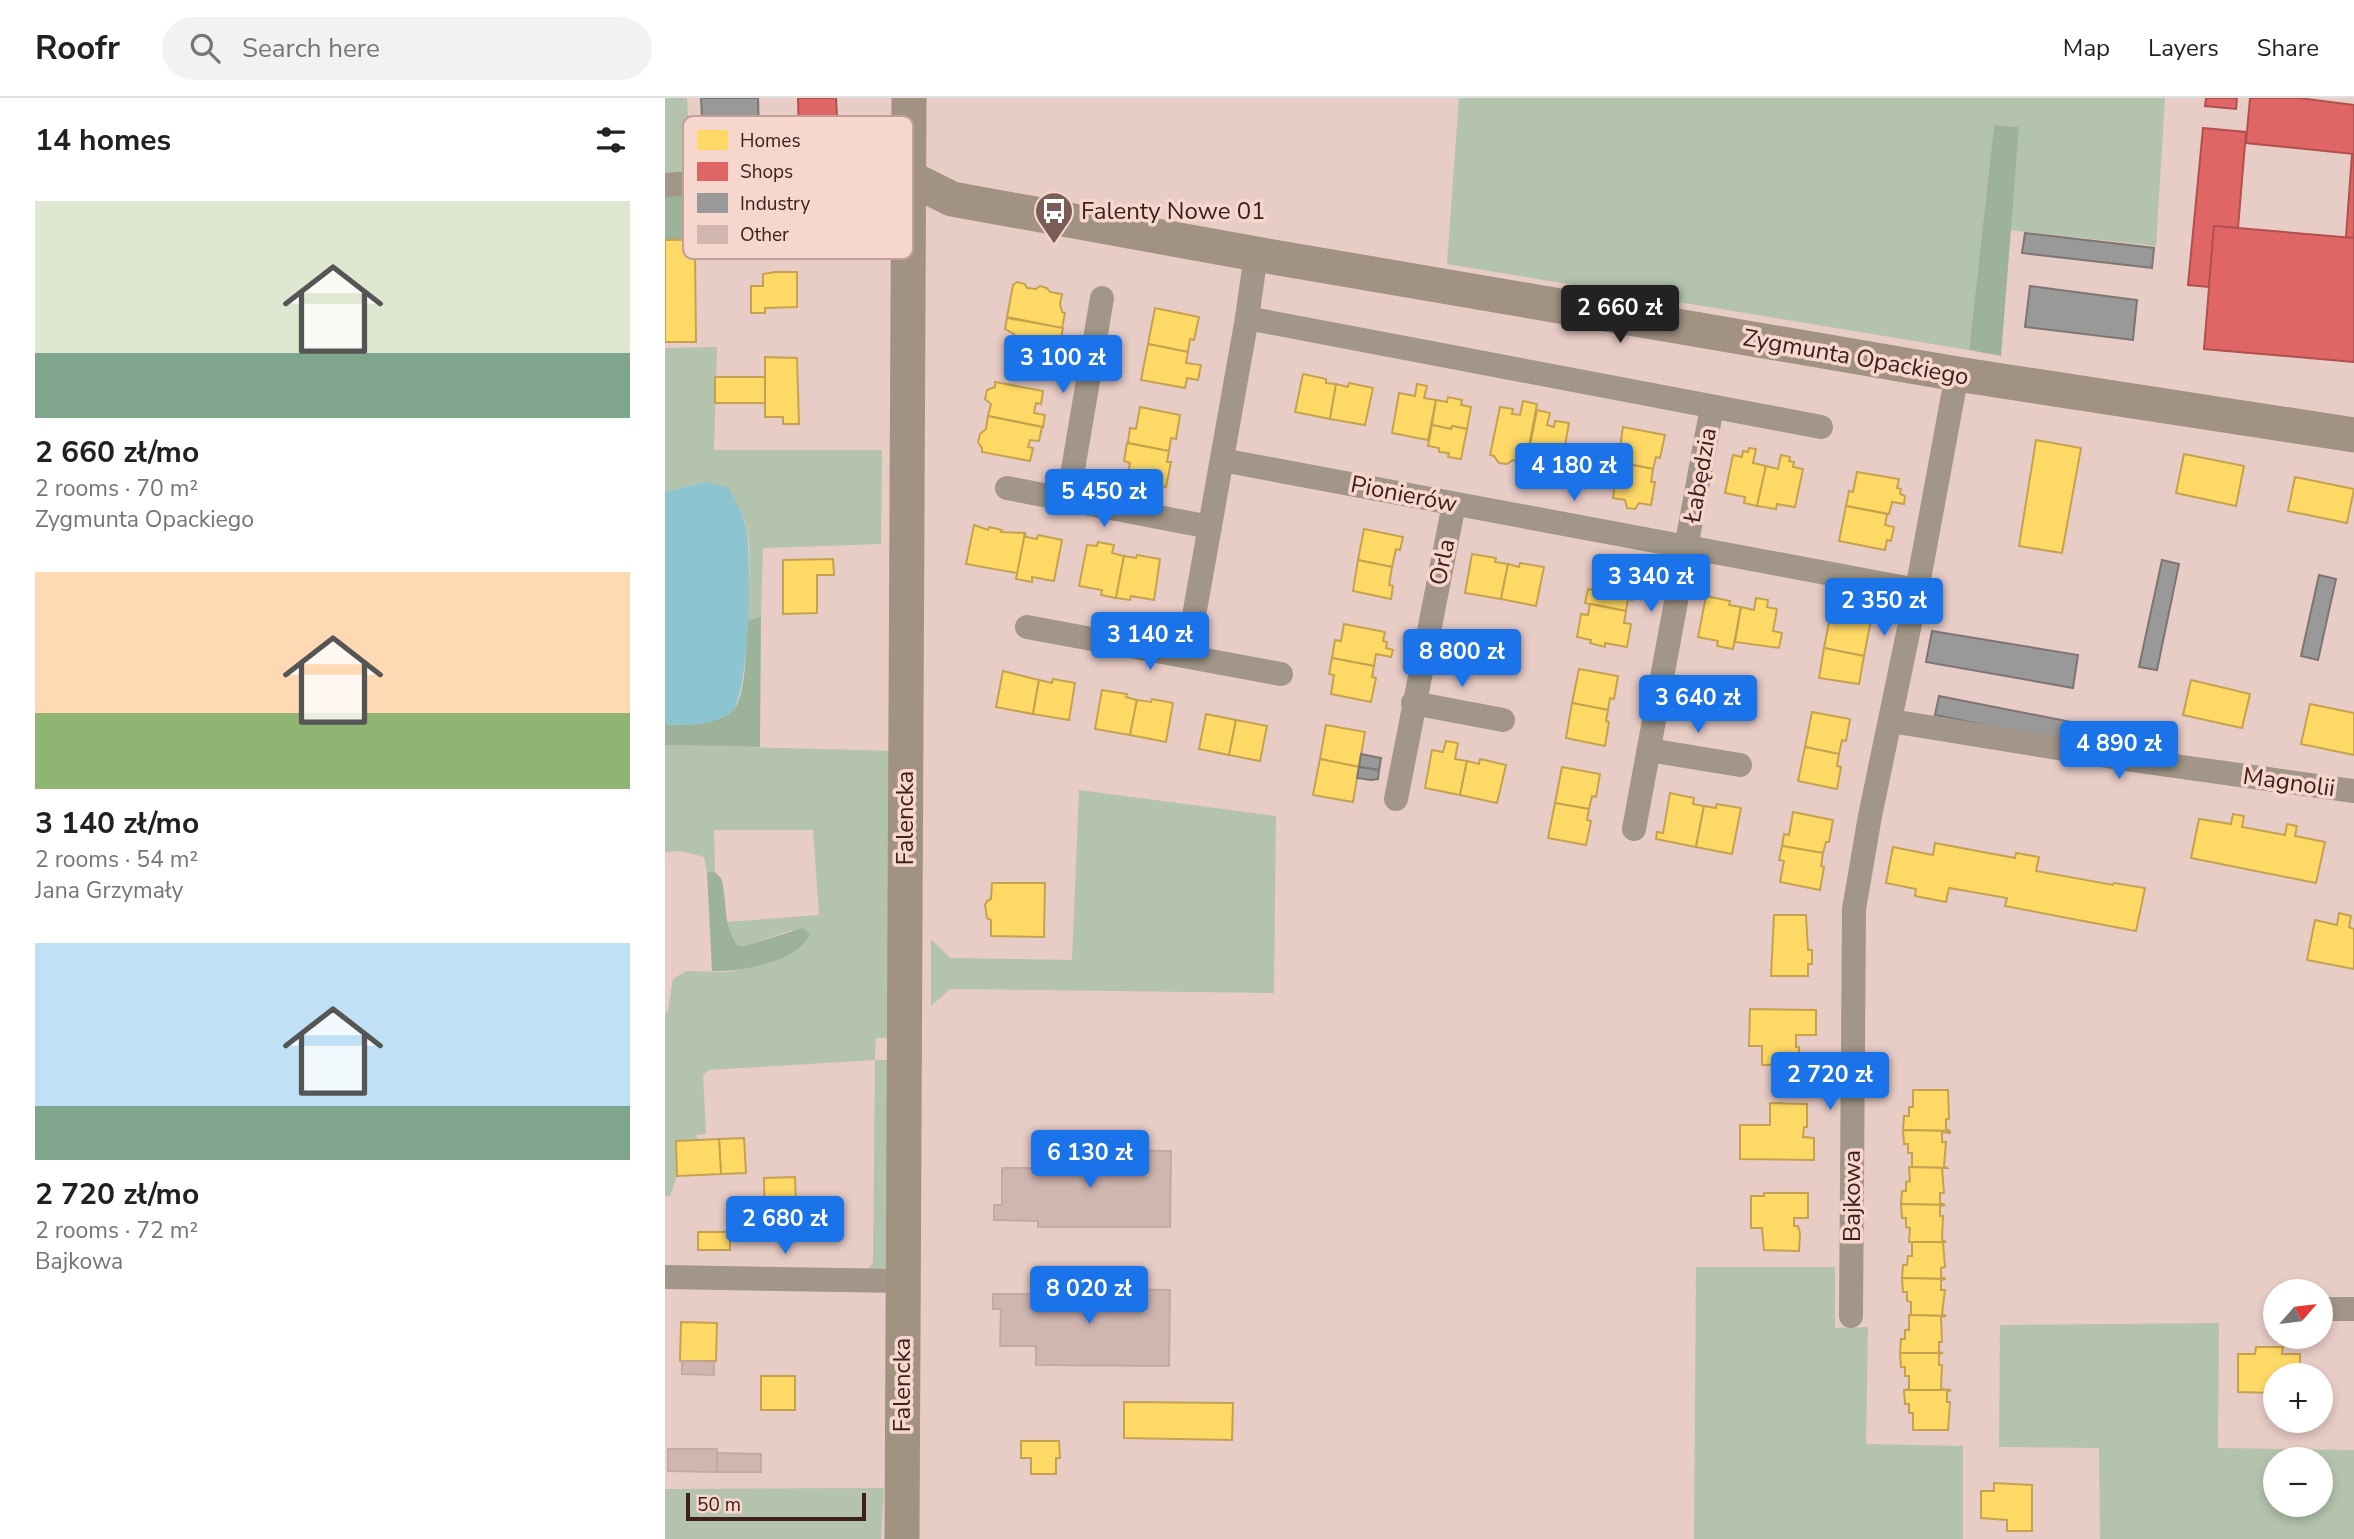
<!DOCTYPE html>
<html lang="en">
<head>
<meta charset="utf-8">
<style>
  :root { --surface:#fff; --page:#f2f2f2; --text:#202124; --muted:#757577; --line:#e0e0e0; --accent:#1a73e8 }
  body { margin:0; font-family:"Nunito Sans",sans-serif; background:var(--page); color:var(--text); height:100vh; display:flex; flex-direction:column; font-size:26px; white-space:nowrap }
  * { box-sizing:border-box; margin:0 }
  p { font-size:23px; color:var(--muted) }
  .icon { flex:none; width:38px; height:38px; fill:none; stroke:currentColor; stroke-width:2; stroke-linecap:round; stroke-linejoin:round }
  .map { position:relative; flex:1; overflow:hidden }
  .drawer { display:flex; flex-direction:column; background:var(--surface); width:665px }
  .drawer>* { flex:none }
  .needle { width:46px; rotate:62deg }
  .buttons { position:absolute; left:1598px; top:1181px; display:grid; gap:14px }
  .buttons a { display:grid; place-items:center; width:70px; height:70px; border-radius:50%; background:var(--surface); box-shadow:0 4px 10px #0003; font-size:35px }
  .scale { position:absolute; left:21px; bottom:18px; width:180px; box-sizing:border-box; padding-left:7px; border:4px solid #3f211a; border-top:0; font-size:19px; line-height:24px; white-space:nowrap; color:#3f211a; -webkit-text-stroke:5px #f7d6ce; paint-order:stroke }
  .price { position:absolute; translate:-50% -60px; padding:0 16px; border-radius:7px; background:var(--accent); color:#fff; font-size:23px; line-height:46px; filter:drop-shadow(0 2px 4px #0008) }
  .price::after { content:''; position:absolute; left:50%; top:42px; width:21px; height:16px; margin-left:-10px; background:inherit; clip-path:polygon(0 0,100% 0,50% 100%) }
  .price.on { background:#222; color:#fff }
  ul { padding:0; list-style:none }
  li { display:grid; align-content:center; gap:14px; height:371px; padding:0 35px }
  li span { display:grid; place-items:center; height:217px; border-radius:0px; color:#555 }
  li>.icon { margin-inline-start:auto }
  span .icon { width:126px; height:126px; fill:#fffc; stroke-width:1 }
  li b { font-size:30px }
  h2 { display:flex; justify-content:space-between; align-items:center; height:84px; padding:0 35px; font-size:30px }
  header { display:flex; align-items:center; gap:42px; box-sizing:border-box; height:98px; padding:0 35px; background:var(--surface); border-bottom:2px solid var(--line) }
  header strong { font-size:33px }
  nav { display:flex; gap:38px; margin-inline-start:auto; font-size:24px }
  .search { width:490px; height:63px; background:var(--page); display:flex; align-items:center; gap:18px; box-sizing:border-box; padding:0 24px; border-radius:38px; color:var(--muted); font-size:26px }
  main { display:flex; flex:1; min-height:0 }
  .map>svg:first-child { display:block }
</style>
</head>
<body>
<header>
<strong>Roofr</strong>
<div class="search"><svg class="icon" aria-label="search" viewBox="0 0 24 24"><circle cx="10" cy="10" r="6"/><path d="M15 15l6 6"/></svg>Search here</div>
<nav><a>Map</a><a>Layers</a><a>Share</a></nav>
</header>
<main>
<section class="drawer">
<h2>14 homes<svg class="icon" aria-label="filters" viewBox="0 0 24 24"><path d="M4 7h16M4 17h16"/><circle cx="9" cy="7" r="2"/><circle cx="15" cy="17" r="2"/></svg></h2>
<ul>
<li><span style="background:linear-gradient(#dfe7d0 70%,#7fa58c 0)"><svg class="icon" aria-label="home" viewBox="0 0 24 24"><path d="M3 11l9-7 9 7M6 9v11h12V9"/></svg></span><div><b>2 660 zł/mo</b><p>2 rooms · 70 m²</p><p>Zygmunta Opackiego</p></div></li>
<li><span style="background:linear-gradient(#ffd9b3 65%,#8fb573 0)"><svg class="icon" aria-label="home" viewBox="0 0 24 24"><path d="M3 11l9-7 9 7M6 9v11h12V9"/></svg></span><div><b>3 140 zł/mo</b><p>2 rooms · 54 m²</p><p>Jana Grzymały</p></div></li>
<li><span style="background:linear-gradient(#bfe0f5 75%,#7fa58c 0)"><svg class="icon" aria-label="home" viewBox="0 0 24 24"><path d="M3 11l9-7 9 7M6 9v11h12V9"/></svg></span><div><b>2 720 zł/mo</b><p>2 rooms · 72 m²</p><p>Bajkowa</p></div></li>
</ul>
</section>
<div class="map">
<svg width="1689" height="1441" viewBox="0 0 1689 1441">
  <rect width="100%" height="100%" fill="#e8ccc6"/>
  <g fill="#b3c3ac" fill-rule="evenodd">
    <polygon points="0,0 22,0 26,76 0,77"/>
    <polygon points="794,0 1500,0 1491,148 1345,132 1354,29 1329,27 1304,252 782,166"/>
    <path d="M52,249L49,352H217L216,446L98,450L96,519L82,522C83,495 90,436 76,414C71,405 47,391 38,384L0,394V250Z"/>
    <polygon points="0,647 229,653 226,940 211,940 210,962 226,962 223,1170 204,1171 208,1164 210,962 44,972 38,977 41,1036 31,1037 33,1042 11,1044 12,1078 5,1098 0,1098 0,916 3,912 8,881 21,873 62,874 106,865 127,832 79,848 72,847 65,839 61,824 154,817 148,732 49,732 50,774 42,774 39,759 15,753 0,754"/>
    <polygon points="414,692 611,718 609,895 285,891 266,908 266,841 285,860 407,862"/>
    <polygon points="1031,1169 1170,1169 1170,1230 1203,1229 1201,1346 1298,1348 1298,1441 1029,1441"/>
    <path d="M1554,1225L1553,1350L1689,1352V1441H1435L1434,1350L1334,1349L1335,1227ZM1610,1362H1656V1407H1610Z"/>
    <polygon points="219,1390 216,1441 0,1441 0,1391"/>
  </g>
  <g fill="#9db399">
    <polygon points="1329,27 1354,29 1336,258 1304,252"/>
    <polygon points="213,89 220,92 219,148 211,155 58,158 57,141 0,142 0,96"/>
    <path d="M96,519L95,649L0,647V626C20,628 59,627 71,608C81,594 82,541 82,522Z"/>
    <path d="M42,774H50L56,780C63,803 57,826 72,847L79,848L138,830L145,836C132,865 75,874 47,873Z"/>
  </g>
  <path fill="#8cc4d0" d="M38,384L63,389C70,402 77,414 81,428C87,453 85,598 67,613C50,628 20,628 0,626V394Z"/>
  <g fill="#ffd966" stroke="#c5a24f" stroke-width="2">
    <polygon points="57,141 58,158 30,158 31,244 0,244 0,142"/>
    <polygon points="110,174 132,174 132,209 100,210 100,215 86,215 86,188 98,188 98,176"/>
    <polygon points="352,184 360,186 362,190 371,191 375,188 382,190 385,194 397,196 395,206 397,214 400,215 397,230 342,219 348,187"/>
    <polygon points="490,210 534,219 529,242 525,241 523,254 483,246"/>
    <polygon points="342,220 398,230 395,245 391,244 390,251 386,254 384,264 356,259 352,262 345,261 342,256 349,236 340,231"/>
    <polygon points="483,246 523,254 521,265 536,267 533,282 522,280 520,290 476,282"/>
    <polygon points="100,259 132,260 134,326 118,326 118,319 100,319"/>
    <polygon points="638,276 661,281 661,285 671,286 665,321 630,314"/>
    <rect x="50" y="279" width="50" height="26"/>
    <polygon points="330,284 378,293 376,306 371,305 369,315 380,317 378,329 323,318 326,306 320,301 322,292 330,289"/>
    <polygon points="684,285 708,290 700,327 665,321 671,286 683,289"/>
    <polygon points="752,286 762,288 759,300 771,302 763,342 727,335 734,295 750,298"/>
    <polygon points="783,299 797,302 796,307 806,309 802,331 787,328 786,331 767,327 771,302 782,304"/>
    <polygon points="858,303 872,306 861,364 848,362 842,366 834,365 829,358 825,357 835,309 848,311 847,316 855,317"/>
    <polygon points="475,309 515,317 511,341 506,340 504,353 463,345 465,330 471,331"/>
    <polygon points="872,312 885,315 882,327 889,329 890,323 904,325 895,375 877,371 878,369 861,367"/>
    <polygon points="323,318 377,329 374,343 365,342 363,349 368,350 365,363 317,354 317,350 313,344 315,336 321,331"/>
    <polygon points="767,327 786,331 787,328 802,331 796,361 783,359 784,355 774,354 774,350 763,348"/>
    <polygon points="958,329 1000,337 995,360 991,359 988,371 953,364"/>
    <polygon points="1371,342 1416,350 1397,455 1354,448"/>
    <polygon points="462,345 504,353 502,364 506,364 501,389 462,382 465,365 459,363"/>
    <polygon points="1084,350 1091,351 1088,365 1101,368 1092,408 1079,405 1080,399 1060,395 1068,357 1077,359 1078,353 1083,354"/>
    <polygon points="1519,356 1579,368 1571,408 1511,395"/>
    <polygon points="1116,357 1125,359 1124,363 1129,364 1128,369 1138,371 1130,409 1112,406 1111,411 1092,408 1101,368 1113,371"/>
    <polygon points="953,364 988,371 986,384 990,384 986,407 974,405 970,411 962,410 960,402 948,400"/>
    <polygon points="1192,374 1234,381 1232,390 1236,391 1235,396 1240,398 1239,406 1227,404 1224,416 1181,408 1184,393 1188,394"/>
    <polygon points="1630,379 1689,391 1682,425 1623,413"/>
    <polygon points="1181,408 1222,416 1220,427 1229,429 1226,443 1222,442 1220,452 1174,443"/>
    <polygon points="309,427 323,432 324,429 337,432 336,434 360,435 352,481 352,475 301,466"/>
    <polygon points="699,431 738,439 735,452 731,451 727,469 693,462"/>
    <polygon points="360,435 361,439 372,441 373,437 397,442 389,483 367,479 367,484 351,481"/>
    <polygon points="433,444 449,447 447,455 459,458 451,500 436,497 437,492 414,488 422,447 432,448"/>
    <polygon points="807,456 831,460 830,464 843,466 836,501 800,495"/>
    <polygon points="472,457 495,461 489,502 466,498 465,502 451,500 459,458 471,460"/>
    <polygon points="168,461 169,477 152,477 152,515 118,516 118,462"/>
    <polygon points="693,462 727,469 724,487 728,488 726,501 688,493"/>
    <polygon points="855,465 879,469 871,508 836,501 843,466 854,469"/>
    <polygon points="931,471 972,479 967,502 963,501 961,513 920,505 923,491 927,492"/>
    <polygon points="1041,498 1065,503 1064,507 1076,509 1068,551 1052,548 1053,543 1033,539"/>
    <polygon points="1091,500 1103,502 1102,509 1112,511 1108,533 1117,535 1114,550 1070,544 1076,509 1089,512"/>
    <polygon points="925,506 961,513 959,525 966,526 962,549 940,545 940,549 925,545 926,542 912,539 916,516 923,517"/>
    <polygon points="1166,514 1206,522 1199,558 1159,550"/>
    <polygon points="679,526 720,534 718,543 722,544 721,550 728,552 726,559 711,556 709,568 667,560 670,542 676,543"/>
    <polygon points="1159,550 1199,558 1194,586 1154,580"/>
    <polygon points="667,560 709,568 707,579 711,580 706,604 666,596 669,577 664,576"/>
    <polygon points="914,571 953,578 949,601 945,600 943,612 907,605"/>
    <polygon points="338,573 374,582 368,616 331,609"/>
    <polygon points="388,581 410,585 404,622 368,616 374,582 387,585"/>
    <polygon points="1526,582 1585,596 1577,630 1518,617"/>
    <polygon points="437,592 462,596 461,599 472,602 465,637 430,631"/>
    <polygon points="487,601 508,605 501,644 465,637 472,602 486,604"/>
    <polygon points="907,605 943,612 941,623 944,624 940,648 901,640"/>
    <polygon points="1645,606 1689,615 1689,657 1636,646"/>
    <polygon points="1147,614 1185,621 1181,643 1177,642 1174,656 1140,649"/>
    <polygon points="541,616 571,622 564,657 534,651"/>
    <polygon points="571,622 602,628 595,663 564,657"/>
    <polygon points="661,627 700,634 694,669 655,661"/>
    <polygon points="781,643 793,645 790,661 802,663 795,697 760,690 767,652 778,654"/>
    <polygon points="1140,649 1174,656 1172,668 1176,669 1172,691 1133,683"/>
    <polygon points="655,661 694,669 688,704 648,697"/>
    <polygon points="815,661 841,667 832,705 795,697 802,663 814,666"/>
    <polygon points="897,669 935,676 931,699 927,698 924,711 890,705"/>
    <polygon points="1005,695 1029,700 1028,706 1039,708 1031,749 991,741 992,734 998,735"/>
    <polygon points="890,705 924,711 922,722 926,723 921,747 883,740"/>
    <polygon points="1052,706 1076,710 1067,756 1031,749 1039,708 1051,710"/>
    <polygon points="1128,714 1168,722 1164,744 1161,744 1158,755 1117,748 1119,736 1124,737"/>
    <polygon points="1568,716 1579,718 1577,729 1620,737 1622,726 1632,728 1630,738 1660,744 1651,785 1526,760 1534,721 1566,726"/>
    <polygon points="1270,745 1350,760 1351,755 1374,759 1371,773 1448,787 1449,785 1480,790 1471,833 1340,808 1342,800 1284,790 1281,804 1250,798 1251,791 1221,785 1228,749 1268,757"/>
    <polygon points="1117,748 1158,755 1156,768 1159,769 1155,792 1115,784 1119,763 1114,762"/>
    <polygon points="327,785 380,785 379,839 326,838 326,822 322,820 320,807 322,803 326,801"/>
    <polygon points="1674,815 1686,818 1684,829 1689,831 1689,871 1642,862 1650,822 1672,827"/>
    <polygon points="1109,817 1141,817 1143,852 1147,852 1147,866 1143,866 1143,878 1106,878"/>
    <polygon points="1085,911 1151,912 1151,937 1131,937 1131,949 1134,949 1134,967 1097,967 1097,948 1084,948"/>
    <polygon points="1248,992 1283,992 1284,1021 1281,1021 1281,1031 1285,1033 1238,1032 1239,1018 1244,1018 1244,1009 1248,1009"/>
    <polygon points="1105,1005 1142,1006 1142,1029 1139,1029 1138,1039 1149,1040 1149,1062 1075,1061 1075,1027 1105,1027"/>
    <polygon points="1238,1032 1285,1033 1285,1035 1277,1034 1277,1044 1281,1044 1279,1068 1282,1070 1244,1069 1247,1069 1247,1055 1243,1055 1243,1046 1239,1046"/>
    <polygon points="79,1040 81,1075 56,1076 54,1041"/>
    <polygon points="54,1041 56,1076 12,1078 11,1043"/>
    <polygon points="1244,1069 1282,1070 1277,1070 1279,1095 1275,1095 1275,1105 1280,1107 1236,1106 1237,1093 1241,1093 1241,1084 1245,1083"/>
    <polygon points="130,1079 132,1129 100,1130 99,1080"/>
    <polygon points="1099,1095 1143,1095 1143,1120 1129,1120 1129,1128 1133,1128 1135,1135 1134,1153 1099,1152 1097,1130 1086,1130 1086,1098 1099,1098"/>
    <polygon points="1236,1106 1280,1107 1275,1108 1275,1118 1278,1118 1277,1142 1281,1144 1244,1144 1245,1130 1241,1129 1241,1120 1237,1120"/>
    <rect x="33" y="1134" width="32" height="18"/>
    <polygon points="1244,1144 1281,1144 1278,1144 1280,1169 1276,1170 1276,1179 1281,1181 1237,1180 1238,1167 1242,1167 1243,1158 1247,1158 1247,1144"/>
    <polygon points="1237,1180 1281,1181 1276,1182 1276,1192 1280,1192 1277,1216 1281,1218 1244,1217 1246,1217 1246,1204 1242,1203 1242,1194 1238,1194"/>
    <polygon points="1244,1217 1281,1218 1276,1219 1277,1244 1274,1244 1274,1254 1278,1255 1235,1255 1236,1241 1240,1241 1240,1232 1244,1232"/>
    <polygon points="16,1224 52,1225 51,1263 15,1263"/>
    <polygon points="1591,1249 1618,1249 1617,1256 1635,1256 1635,1278 1610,1278 1610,1295 1573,1294 1573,1256 1590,1256"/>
    <polygon points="1235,1255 1278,1255 1274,1256 1274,1267 1277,1267 1276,1291 1286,1292 1239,1292 1244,1291 1244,1278 1240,1278 1240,1269 1236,1269"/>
    <rect x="96" y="1278" width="34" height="34"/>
    <polygon points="1239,1292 1286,1292 1282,1294 1282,1304 1285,1304 1283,1332 1248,1332 1248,1315 1244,1315 1244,1306 1240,1306"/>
    <polygon points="459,1304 568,1305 567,1342 459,1340"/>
    <polygon points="356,1343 394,1343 395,1360 391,1360 391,1376 366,1376 366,1360 356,1360"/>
    <polygon points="1329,1385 1367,1387 1367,1433 1342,1433 1342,1422 1316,1420 1316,1393 1329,1393"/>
  </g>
  <g fill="#e06666" stroke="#b0514f" stroke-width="2">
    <polygon points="133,0 171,0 173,38 134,40"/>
    <polygon points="1541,0 1572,0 1571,11 1540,8"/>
    <polygon points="1585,0 1634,0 1689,7 1689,56 1581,45"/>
    <polygon points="1538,30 1581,34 1573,130 1549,128 1544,189 1523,187"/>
    <polygon points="1687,56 1689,56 1689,140 1681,139"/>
    <polygon points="1549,128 1689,140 1689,264 1539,251"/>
  </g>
  <g fill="#999" stroke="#7e7573" stroke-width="2">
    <polygon points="36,0 93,0 94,40 38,41"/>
    <polygon points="1360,135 1489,150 1487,170 1357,155"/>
    <polygon points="1365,188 1472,202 1468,242 1360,229"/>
    <polygon points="1497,462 1514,466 1492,572 1474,569"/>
    <polygon points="1654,477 1671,481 1653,562 1636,558"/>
    <polygon points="1267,533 1413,557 1408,590 1261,564"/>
    <polygon points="1274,598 1457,634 1453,654 1270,617"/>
    <polygon points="696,656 716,660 714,672 694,669"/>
    <polygon points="694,669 714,672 713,681 706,682 692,680"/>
  </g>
  <g fill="#d1b6b0" stroke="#c5aaa4" stroke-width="2">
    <polygon points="373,1052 506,1053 505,1129 373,1129 373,1123 329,1122 329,1107 337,1107 337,1070 373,1070"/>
    <polygon points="373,1190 505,1192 504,1268 371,1267 371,1248 335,1248 336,1211 328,1211 328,1196 372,1196"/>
    <polygon points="17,1263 49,1264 49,1277 17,1276"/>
    <polygon points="3,1351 52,1351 52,1374 3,1373"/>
    <polygon points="52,1355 96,1356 96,1374 52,1374"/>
  </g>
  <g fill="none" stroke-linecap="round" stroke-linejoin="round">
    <g stroke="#a19687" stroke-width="24">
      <polyline points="0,87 208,72 243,79"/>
      <polyline points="582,220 1156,329"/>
      <polyline points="557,362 1252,492"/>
      <polyline points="342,390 545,429"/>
      <polyline points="403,401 437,200"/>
      <polyline points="362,529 616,576"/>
      <polyline points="522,557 582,220 591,156"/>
      <polyline points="748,605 838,622"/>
      <polyline points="1226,623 1467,662 1689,693"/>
      <polyline points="984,652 1075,667"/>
      <polyline points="731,701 789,406"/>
      <polyline points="969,731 1047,309"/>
      <polyline points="0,1179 238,1183"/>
      <polyline points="1656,1211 1689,1211"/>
      <polyline points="1186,1218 1189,811 1205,718 1252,492 1292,276"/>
    </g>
    <g stroke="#a19282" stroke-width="35">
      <polyline points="243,79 287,101 591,156 1292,276 1689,337"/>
      <polyline points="237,1441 244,0"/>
    </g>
  </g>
  <defs>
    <symbol id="bus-pin" viewBox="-11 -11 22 30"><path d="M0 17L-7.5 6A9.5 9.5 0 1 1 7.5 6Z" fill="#7a5d56" stroke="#f7d6ce"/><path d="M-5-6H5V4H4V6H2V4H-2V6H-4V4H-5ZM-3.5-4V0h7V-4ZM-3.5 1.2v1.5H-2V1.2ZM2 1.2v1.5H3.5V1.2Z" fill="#fff"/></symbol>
  </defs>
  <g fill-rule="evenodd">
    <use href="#bus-pin" x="367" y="91" width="44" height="60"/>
  </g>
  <g text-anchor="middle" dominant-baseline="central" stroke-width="7" stroke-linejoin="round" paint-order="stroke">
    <g font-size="24" fill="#3f211a" stroke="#f7d6ce" text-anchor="start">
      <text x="416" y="113">Falenty Nowe 01</text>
    </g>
    <g font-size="24" fill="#3f211a" stroke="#f7d6ce">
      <text transform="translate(1191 259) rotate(10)">Zygmunta Opackiego</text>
      <text transform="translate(1035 377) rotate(-80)">Łabędzia</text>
      <text transform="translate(739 396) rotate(11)">Pionierów</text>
      <text transform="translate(777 464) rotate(-78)">Orla</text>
      <text transform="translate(1624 684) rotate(8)">Magnolii</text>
      <text transform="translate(240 720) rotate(-90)">Falencka</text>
      <text transform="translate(1187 1098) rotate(-90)">Bajkowa</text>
      <text transform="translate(237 1287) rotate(-90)">Falencka</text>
    </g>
  </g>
  <rect x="18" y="18" width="230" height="143" rx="10" fill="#f7d6ce" stroke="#c0a098" stroke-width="2"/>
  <rect x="32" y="32" width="31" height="20" fill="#ffd966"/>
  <rect x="32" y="64" width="31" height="19" fill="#e06666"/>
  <rect x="32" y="95" width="31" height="20" fill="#999"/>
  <rect x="32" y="127" width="31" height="19" fill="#d1b6b0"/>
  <g font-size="19" fill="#3f211a">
    <text x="75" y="49">Homes</text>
    <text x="75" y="80">Shops</text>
    <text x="75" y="112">Industry</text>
    <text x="75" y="143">Other</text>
  </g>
</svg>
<div class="buttons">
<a><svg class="needle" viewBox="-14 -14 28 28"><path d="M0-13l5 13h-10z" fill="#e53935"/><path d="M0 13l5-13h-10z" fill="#757577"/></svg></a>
<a>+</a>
<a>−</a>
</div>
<div class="scale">50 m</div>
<b class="price on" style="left:955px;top:247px">2 660 zł</b>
<b class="price" style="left:398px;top:297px">3 100 zł</b>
<b class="price" style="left:909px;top:405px">4 180 zł</b>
<b class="price" style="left:439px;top:431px">5 450 zł</b>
<b class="price" style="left:986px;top:516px">3 340 zł</b>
<b class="price" style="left:1219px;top:540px">2 350 zł</b>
<b class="price" style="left:485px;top:574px">3 140 zł</b>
<b class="price" style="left:797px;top:591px">8 800 zł</b>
<b class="price" style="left:1033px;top:637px">3 640 zł</b>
<b class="price" style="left:1454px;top:683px">4 890 zł</b>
<b class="price" style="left:1165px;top:1014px">2 720 zł</b>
<b class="price" style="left:425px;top:1092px">6 130 zł</b>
<b class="price" style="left:120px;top:1158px">2 680 zł</b>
<b class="price" style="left:424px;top:1228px">8 020 zł</b>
</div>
</main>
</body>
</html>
